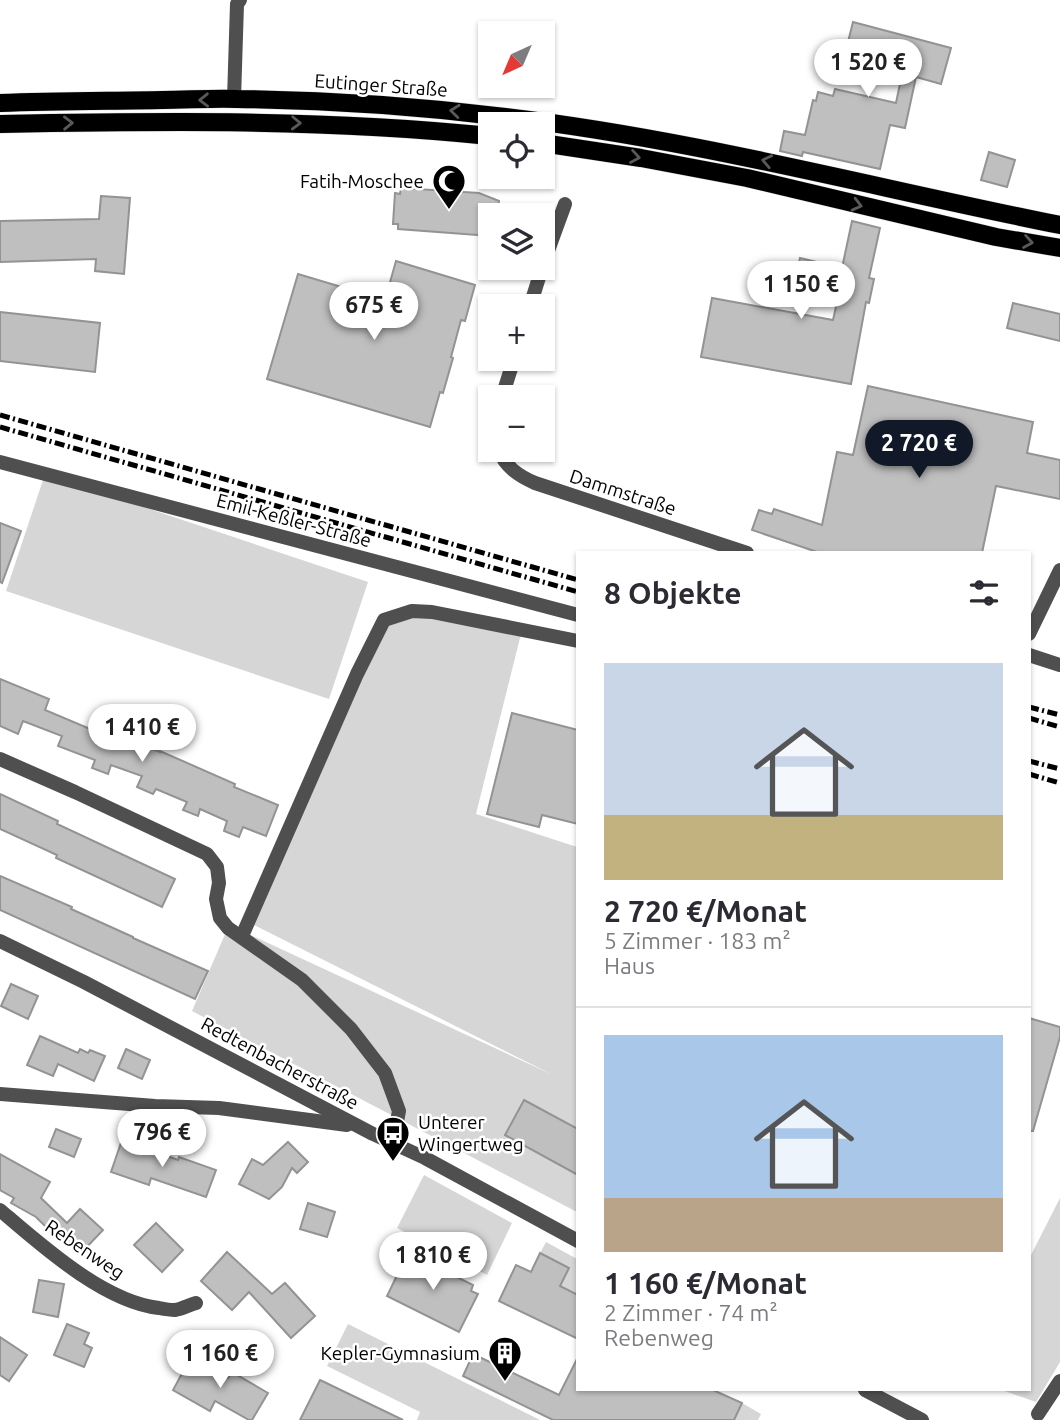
<!DOCTYPE html>
<html lang="de">
<head>
<meta charset="utf-8">
<style>
  :root { --surface:#fff; --page:#f2f2f3; --text:#2b2b33; --muted:#7c7c81; --line:#e1e1e2; --accent:#111827 }
  body { margin:0; font-family:Ubuntu,sans-serif; background:var(--page); color:var(--text); height:100vh; display:flex; flex-direction:column; font-size:26px; white-space:nowrap }
  * { box-sizing:border-box; margin:0 }
  p { font-size:23px; color:var(--muted) }
  .icon { flex:none; width:38px; height:38px; fill:none; stroke:currentColor; stroke-width:2; stroke-linecap:round; stroke-linejoin:round }
  .map { position:relative; flex:1; overflow:hidden }
  .drawer { position:absolute; left:576px; top:551px; width:455px; height:840px; display:flex; flex-direction:column; background:var(--surface); border-radius:0px; box-shadow:0 2px 5px #0004 }
  .drawer>* { flex:none }
  .needle { width:46px; rotate:224deg }
  .tools { position:absolute; left:478px; top:21px; display:grid; gap:14px }
  .tools a { display:grid; place-items:center; width:77px; height:77px; border-radius:0px; background:var(--surface); box-shadow:0 2px 5px #0004; font-size:35px }
  .price { position:absolute; translate:-50% -60px; padding:0 16px; border-radius:24px; background:#fff; color:#222; font-size:23px; line-height:46px; filter:drop-shadow(0 2px 4px #0008) }
  .price::after { content:''; position:absolute; left:50%; top:42px; width:21px; height:16px; margin-left:-10px; background:inherit; clip-path:polygon(0 0,100% 0,50% 100%) }
  .price.on { background:var(--accent); color:#fff }
  ul { padding:0; list-style:none }
  li { display:grid; align-content:center; gap:14px; height:371px; padding:0 28px }
  li+li { border-top:2px solid var(--line) }
  li span { display:grid; place-items:center; height:217px; border-radius:0px; color:#555 }
  li>.icon { margin-inline-start:auto }
  span .icon { width:126px; height:126px; fill:#fffc; stroke-width:1 }
  li b { font-size:30px }
  h2 { display:flex; justify-content:space-between; align-items:center; height:84px; padding:0 28px; font-size:30px }
  .map>svg:first-child { display:block }
</style>
</head>
<body>
<div class="map">
<svg width="1060" height="1420" viewBox="0 0 1060 1420">
  <rect width="100%" height="100%" fill="#fff"/>
  <g fill="#d6d6d6">
    <polygon points="45,474 368,582 329,699 6,591"/>
    <polygon points="412,611 522,630 476,814 577,847 577,1212 192,1011 229,925 553,1075 252,924 384,620"/>
    <polygon points="424,1175 512,1223 487,1275 397,1228"/>
    <polygon points="1060,1198 1060,1362 1036,1402 1002,1390 1029,1390 1029,1259"/>
    <polygon points="546,1242 577,1259 577,1295 560,1286 569,1267 540,1253"/>
    <polygon points="348,1324 540,1420 417,1420 420,1412 327,1366"/>
    <polygon points="742,1403 761,1414 758,1420 734,1420"/>
  </g>
  <g fill="#bfbfbf" stroke="#939393" stroke-width="2">
    <polygon points="853,22 951,48 941,84 916,77 905,128 890,125 880,169 803,152 802,156 780,151 784,131 805,135 813,100 816,101 818,92 833,96 835,89 896,103 902,74 844,58"/>
    <polygon points="989,152 1015,160 1007,187 981,180"/>
    <polygon points="401,188 479,193 499,201 498,215 490,215 490,236 398,229 398,224 393,224 395,193 400,194"/>
    <polygon points="101,196 130,198 124,274 95,271 96,259 0,262 0,221 99,219"/>
    <polygon points="852,221 880,228 869,278 874,279 869,303 866,302 851,384 701,357 712,298 833,320 839,293 810,286 812,278 796,275 800,258 842,268"/>
    <polygon points="396,261 475,285 465,321 461,320 451,357 453,358 443,393 440,392 430,427 267,379 298,274 385,300"/>
    <polygon points="1013,303 1060,314 1060,341 1007,328"/>
    <polygon points="0,312 100,323 95,372 0,361"/>
    <polygon points="868,386 1033,422 1027,453 1060,460 1060,499 996,486 982,553 820,553 752,530 759,510 772,514 774,509 822,525 837,452 853,455"/>
    <polygon points="0,523 21,531 2,583 0,582"/>
    <polygon points="0,679 49,699 45,710 109,737 110,733 160,752 160,751 235,784 234,787 278,805 266,836 243,827 239,837 224,831 227,821 200,809 198,816 183,810 187,802 156,789 153,794 137,787 142,776 111,765 108,774 92,768 95,760 58,746 62,736 23,721 18,734 0,726"/>
    <polygon points="512,713 578,730 578,824 542,815 539,827 487,814"/>
    <polygon points="0,794 58,821 57,824 175,879 162,907 56,858 57,855 0,829"/>
    <polygon points="0,876 72,907 71,909 133,937 133,938 208,971 195,999 0,910"/>
    <polygon points="11,984 38,996 28,1019 1,1006"/>
    <polygon points="1029,1018 1060,1027 1060,1037 1033,1131 1029,1131"/>
    <polygon points="40,1036 78,1053 80,1049 88,1053 90,1050 105,1056 94,1081 58,1064 53,1076 27,1065"/>
    <polygon points="126,1049 150,1060 142,1079 118,1068"/>
    <polygon points="524,1100 578,1129 578,1175 505,1135"/>
    <polygon points="56,1129 81,1139 74,1157 49,1147"/>
    <polygon points="122,1140 178,1160 179,1157 216,1170 206,1197 151,1178 149,1185 111,1172"/>
    <polygon points="288,1142 308,1162 297,1173 292,1168 282,1187 269,1199 239,1184 252,1159 263,1165"/>
    <polygon points="0,1154 50,1182 41,1198 67,1223 80,1209 103,1230 81,1253 61,1235 57,1238 36,1217 11,1203 14,1198 0,1190"/>
    <polygon points="308,1203 335,1212 327,1237 300,1229"/>
    <polygon points="156,1223 183,1250 162,1272 134,1245"/>
    <polygon points="227,1252 272,1294 285,1283 315,1316 291,1338 249,1292 232,1310 201,1281"/>
    <polygon points="408,1253 473,1285 471,1291 478,1294 459,1332 387,1296"/>
    <polygon points="540,1253 569,1268 560,1286 578,1295 578,1339 499,1301 516,1265 531,1272"/>
    <polygon points="39,1280 64,1284 58,1317 33,1312"/>
    <polygon points="67,1324 89,1333 84,1344 92,1348 84,1367 54,1355"/>
    <polygon points="0,1337 27,1355 9,1381 0,1375"/>
    <polygon points="473,1354 559,1395 578,1357 578,1390 713,1390 742,1403 734,1420 553,1420 463,1376"/>
    <polygon points="191,1357 228,1378 232,1372 268,1393 252,1420 249,1420 215,1401 210,1411 173,1390"/>
    <polygon points="320,1380 403,1420 300,1420"/>
  </g>
  <g fill="none" stroke-linecap="round" stroke-linejoin="round">
    <defs>
      <g id="primary">
        <path d="M0,103C54,101 108,101 162,100C187,100 212,98 237,99C326,100 416,106 505,117C693,139 875,188 1060,225"/>
        <path d="M0,124C164,121 327,119 490,136"/>
        <polyline points="542,143 641,158 747,178 996,237 1060,248"/>
      </g>
    </defs>
    <use href="#primary" stroke="#dbdbdb" stroke-width="19"/>
    <g stroke="#4f4f4f" stroke-width="14">
      <polyline points="234,99 237,4 240,0"/>
      <polyline points="542,267 565,204"/>
      <polyline points="530,306 542,268"/>
      <polyline points="502,397 514,359"/>
      <path d="M499,450C505,467 519,476 535,483L747,553"/>
      <polyline points="0,462 578,615"/>
      <polyline points="1029,634 1060,570"/>
      <polyline points="1029,655 1060,665"/>
      <polyline points="0,759 75,792 207,854 217,867 219,883 216,899 220,918 228,928 302,980 351,1029 385,1073 399,1111 393,1143"/>
      <polyline points="242,936 357,674 384,620 412,611 432,612 578,641"/>
      <polyline points="0,941 84,982 373,1134 425,1158 578,1241"/>
      <polyline points="0,1094 155,1106 219,1108 347,1125"/>
      <path d="M0,1210C41,1245 104,1302 159,1308C164,1309 170,1310 175,1310C182,1309 189,1305 196,1303"/>
      <polyline points="865,1390 922,1420"/>
      <polyline points="1038,1414 1060,1381"/>
    </g>
    <use href="#primary" stroke="#000" stroke-width="18"/>
    <g stroke="#000" stroke-width="5" stroke-dasharray="10 3.5 2 3.5" stroke-linecap="butt">
      <polyline points="0,415 578,580"/>
      <polyline points="0,427 578,592"/>
      <polyline points="1029,707 1060,715"/>
      <polyline points="1029,718 1060,727"/>
      <polyline points="1029,761 1060,769"/>
      <polyline points="1029,774 1060,783"/>
    </g>
  </g>
  <defs><path id="oneway-chevron" d="M-2-3.5L2.5 0L-2 3.5" fill="none" stroke-width="1.6" stroke-linecap="round" stroke-linejoin="round" transform="scale(1.75)"/></defs>
  <g stroke="#595959">
    <use href="#oneway-chevron" transform="translate(204 100) rotate(179)"/>
    <use href="#oneway-chevron" transform="translate(455 111) rotate(-174)"/>
    <use href="#oneway-chevron" transform="translate(68 123) rotate(-1)"/>
    <use href="#oneway-chevron" transform="translate(296 123) rotate(2)"/>
    <use href="#oneway-chevron" transform="translate(635 157) rotate(10)"/>
    <use href="#oneway-chevron" transform="translate(767 161) rotate(-168)"/>
    <use href="#oneway-chevron" transform="translate(857 205) rotate(14)"/>
    <use href="#oneway-chevron" transform="translate(1028 242) rotate(10)"/>
  </g>
  <defs>
    <symbol id="mosque-pin" viewBox="-11 -11 22 30"><path d="M0 17L-7.5 6A9.5 9.5 0 1 1 7.5 6Z" fill="#000" stroke="#fff"/><path d="M3.5-4.9A6 6 0 1 0 3.5 4.9A5 5 0 1 1 3.5-4.9Z" fill="#fff"/></symbol>
    <symbol id="bus-pin" viewBox="-11 -11 22 30"><path d="M0 17L-7.5 6A9.5 9.5 0 1 1 7.5 6Z" fill="#000" stroke="#fff"/><path d="M-5-6H5V4H4V6H2V4H-2V6H-4V4H-5ZM-3.5-4V0h7V-4ZM-3.5 1.2v1.5H-2V1.2ZM2 1.2v1.5H3.5V1.2Z" fill="#fff"/></symbol>
    <symbol id="building-pin" viewBox="-11 -11 22 30"><path d="M0 17L-7.5 6A9.5 9.5 0 1 1 7.5 6Z" fill="#000" stroke="#fff"/><path d="M-4-6H4V6H1V3H-1V6H-4ZM-2.5-4.3h1.7v1.8h-1.7ZM.8-4.3h1.7v1.8H.8ZM-2.5-1h1.7V.8h-1.7ZM.8-1h1.7V.8H.8Z" fill="#fff"/></symbol>
  </defs>
  <g fill-rule="evenodd">
    <use href="#mosque-pin" x="430" y="162" width="38" height="52"/>
    <use href="#bus-pin" x="374" y="1114" width="38" height="52"/>
    <use href="#building-pin" x="486" y="1334" width="38" height="52"/>
  </g>
  <g text-anchor="middle" dominant-baseline="central" stroke-width="5" stroke-linejoin="round" paint-order="stroke">
    <g font-size="19" fill="#000" stroke="#fff">
      <text transform="translate(381 85) rotate(4)">Eutinger Straße</text>
      <text transform="translate(623 492) rotate(18)">Dammstraße</text>
      <text transform="translate(294 520) rotate(15)">Emil-Keßler-Straße</text>
      <text transform="translate(280 1063) rotate(28)">Redtenbacherstraße</text>
      <text transform="translate(85 1249) rotate(34)">Rebenweg</text>
    </g>
    <g font-size="19" fill="#000" stroke="#fff" text-anchor="end">
      <text x="424" y="181">Fatih-Moschee</text>
      <text x="418" y="1122" text-anchor="start">Unterer<tspan x="418" dy="22">Wingertweg</tspan></text>
      <text x="480" y="1353">Kepler-Gymnasium</text>
    </g>
  </g>
</svg>
<div class="tools">
<a><svg class="needle" viewBox="-14 -14 28 28"><path d="M0-13l5 13h-10z" fill="#e53935"/><path d="M0 13l5-13h-10z" fill="#7c7c81"/></svg></a>
<a><svg class="icon" aria-label="locate" viewBox="0 0 24 24"><circle cx="12" cy="12" r="6"/><path d="M12 2v4M12 18v4M2 12h4M18 12h4"/></svg></a>
<a><svg class="icon" aria-label="layers" viewBox="0 0 24 24"><path d="M12 4l9 5-9 5-9-5zM3 14l9 5 9-5"/></svg></a>
<a>+</a>
<a>−</a>
</div>
<b class="price" style="left:868px;top:99px">1 520 €</b>
<b class="price" style="left:801px;top:321px">1 150 €</b>
<b class="price" style="left:374px;top:342px">675 €</b>
<b class="price on" style="left:919px;top:480px">2 720 €</b>
<b class="price" style="left:142px;top:764px">1 410 €</b>
<b class="price" style="left:162px;top:1169px">796 €</b>
<b class="price" style="left:433px;top:1292px">1 810 €</b>
<b class="price" style="left:220px;top:1390px">1 160 €</b>
<section class="drawer">
<h2>8 Objekte<svg class="icon" aria-label="filters" viewBox="0 0 24 24"><path d="M4 7h16M4 17h16"/><circle cx="9" cy="7" r="2"/><circle cx="15" cy="17" r="2"/></svg></h2>
<ul>
<li><span style="background:linear-gradient(#c9d6e8 70%,#c2b280 0)"><svg class="icon" aria-label="home" viewBox="0 0 24 24"><path d="M3 11l9-7 9 7M6 9v11h12V9"/></svg></span><div><b>2 720 €/Monat</b><p>5 Zimmer · 183 m²</p><p>Haus</p></div></li>
<li><span style="background:linear-gradient(#a9c7e8 75%,#b9a48a 0)"><svg class="icon" aria-label="home" viewBox="0 0 24 24"><path d="M3 11l9-7 9 7M6 9v11h12V9"/></svg></span><div><b>1 160 €/Monat</b><p>2 Zimmer · 74 m²</p><p>Rebenweg</p></div></li>
</ul>
</section>
</div>
</body>
</html>
